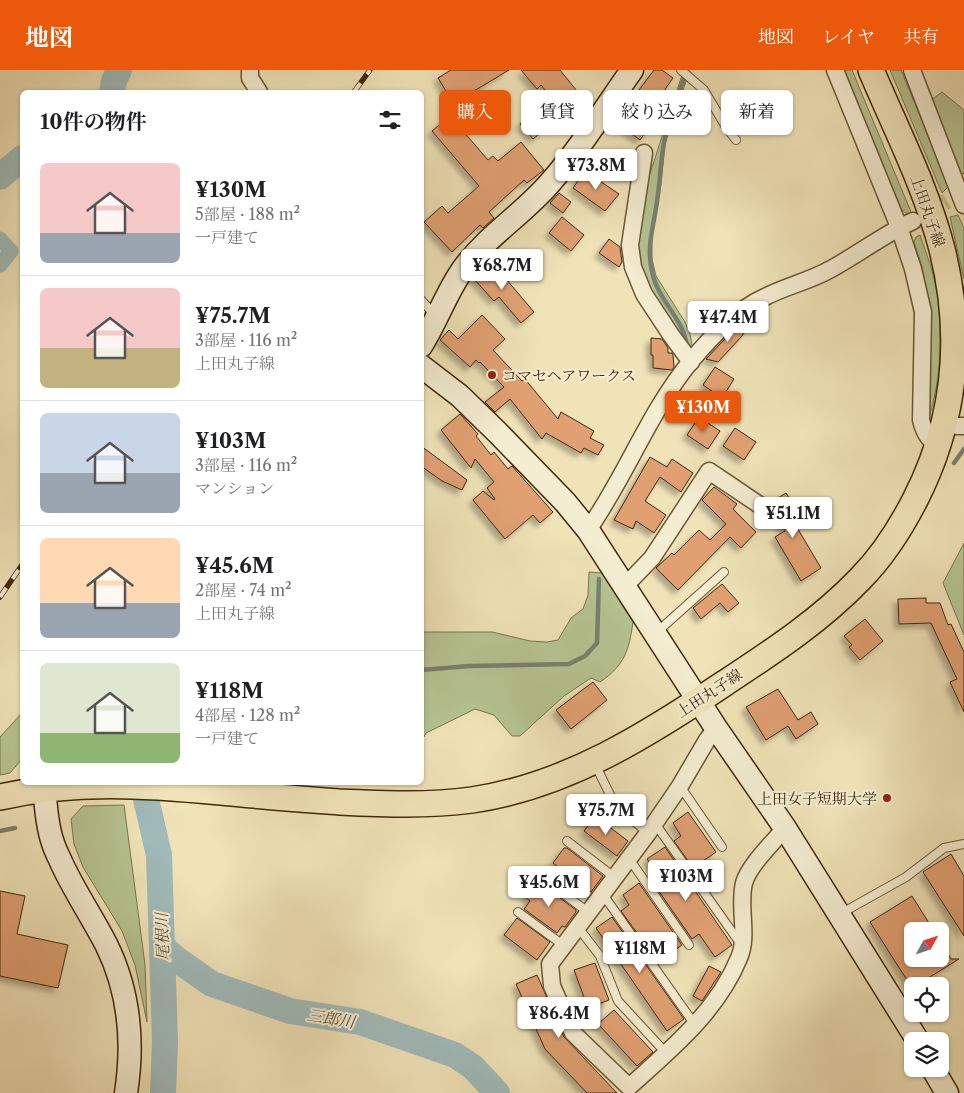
<!DOCTYPE html>
<html lang="ja">
<head>
<meta charset="utf-8">
<style>
  :root { --surface:#fff; --page:#f2f2f2; --text:#202124; --muted:#757577; --line:#e0e0e0; --accent:#ea580c }
  body { margin:0; font-family:"Libre Caslon Text","Noto Serif JP",serif; background:var(--page); color:var(--text); height:100vh; display:flex; flex-direction:column; font-size:19px; white-space:nowrap }
  * { box-sizing:border-box; margin:0 }
  p { font-size:16px; color:var(--muted) }
  .icon { flex:none; width:28px; height:28px; fill:none; stroke:currentColor; stroke-width:2; stroke-linecap:round; stroke-linejoin:round }
  .map { position:relative; flex:1; overflow:hidden }
  .panel { position:absolute; left:20px; top:20px; width:404px; height:695px; display:flex; flex-direction:column; background:var(--surface); border-radius:8px; box-shadow:0 1px 4px #0004 }
  .panel>* { flex:none }
  .guide { position:absolute; left:439px; top:20px; width:450px; height:45px; display:flex; gap:10px }
  .needle { width:32px; rotate:50deg }
  .fabs { position:absolute; left:904px; top:852px; display:grid; gap:10px }
  .fabs a { display:grid; place-items:center; width:45px; height:45px; border-radius:8px; background:var(--surface); box-shadow:0 1px 4px #0004; font-size:25px }
  .price { position:absolute; translate:-50% -42px; padding:0 11px; border-radius:5px; background:#fff; color:#222; font-size:16px; line-height:32px; filter:drop-shadow(0 1px 2px #0008) }
  .price::after { content:''; position:absolute; left:50%; top:30px; width:15px; height:11px; margin-left:-8px; background:inherit; clip-path:polygon(0 0,100% 0,50% 100%) }
  .price.on { background:var(--accent); color:#fff }
  ul { padding:0; list-style:none }
  li { display:flex; align-items:center; gap:15px; height:125px; padding:0 20px }
  li+li { border-top:1px solid var(--line) }
  li span { display:grid; place-items:center; flex:none; width:140px; height:100px; border-radius:8px; color:#555 }
  li>.icon { margin-inline-start:auto }
  span .icon { width:60px; height:60px; fill:#fffc; stroke-width:1 }
  li b { font-size:21px }
  h2 { display:flex; justify-content:space-between; align-items:center; height:60px; padding:0 20px; font-size:21px }
  .pill { padding:0 18px; border-radius:8px; background:var(--surface); box-shadow:0 1px 4px #0004; font-size:18px; line-height:45px }
  .pill.on { background:var(--accent); color:#fff }
  header { display:flex; align-items:center; gap:30px; box-sizing:border-box; height:70px; padding:0 25px; background:var(--accent); color:#fff }
  header strong { font-size:24px }
  nav { display:flex; gap:28px; margin-inline-start:auto; font-size:18px }
  .map>svg:first-child { display:block }
</style>
</head>
<body>
<header>
<strong>地図</strong>
<nav><a>地図</a><a>レイヤ</a><a>共有</a></nav>
</header>
<div class="map">
<svg width="964" height="1023" viewBox="0 0 964 1023">
  <defs>
    <filter id="shadow"><feDropShadow dx="-4.5" dy="4.5" stdDeviation="2.5" flood-color="#0004"/></filter>
  </defs>
  <rect width="100%" height="100%" fill="#f0e3b8"/>
  <filter id="stains"><feTurbulence type="fractalNoise" baseFrequency=".004" numOctaves="4"/><feColorMatrix values="0 0 0 0 .2 0 0 0 0 .09 0 0 0 0 .02 0 0 0 .5 -.17"/></filter>
  <radialGradient id="worn" r=".72"><stop offset=".6" stop-color="#630" stop-opacity="0"/><stop offset="1" stop-color="#630" stop-opacity=".3"/></radialGradient>
  <g fill="#b6c492" stroke="#7a764e">
    <polygon points="844,0 852,0 911,142 907,144 901,139"/>
    <polygon points="890,0 901,0 949,116 942,123"/>
    <polygon points="682,5 687,9 674,44 665,74 661,114 652,167 652,189 656,206 685,252 690,264 693,280 673,264 636,192 645,119"/>
    <polygon points="942,22 964,40 964,104 960,103 930,31"/>
    <polygon points="958,145 964,158 964,209 950,147"/>
    <path d="M920,165C927,185 935,207 938,228C942,265 941,308 930,344L926,330L931,262L930,240L922,197L914,172L916,167Z"/>
    <polygon points="964,473 964,565 943,513"/>
    <path d="M589,502L602,503L633,552C629,580 625,595 600,612L591,608L564,626L520,666H512L494,645L475,639L426,663L421,672V562H492L530,571L547,572L558,570L571,548L583,539L588,525Z"/>
    <polygon points="22,643 22,689 10,703 0,705 0,667"/>
    <polygon points="124,735 145,895 147,952 135,895 122,861 83,797 74,774 71,749 83,736"/>
  </g>
  <g fill="none" stroke-linecap="round" stroke-linejoin="round">
    <g stroke="#798073" stroke-width="4.5">
      <path d="M687,277C684,249 660,233 653,206C646,179 652,164 656,138C660,117 660,94 664,73C669,48 679,24 687,0"/>
      <polyline points="954,393 964,379"/>
      <polyline points="421,600 469,596 569,594 585,586 597,573 599,509"/>
      <polyline points="0,761 15,758"/>
    </g>
    <polyline stroke="#a0bbba" stroke-width="15" points="0,169 11,181 0,195"/>
    <g stroke="#a0bbba" stroke-width="26">
      <polyline points="112,22 114,11 119,0"/>
      <polyline points="0,107 22,88"/>
      <polyline points="142,712 159,785 165,972 163,1023"/>
      <polyline points="162,876 176,889 212,914 290,941 360,952 455,985 473,997 497,1023"/>
    </g>
  </g>
  <g fill="#e0a072" stroke="#3f2809" filter="url(#shadow)">
    <polygon points="451,0 509,0 474,21 475,24 455,36 438,8"/>
    <polygon points="521,0 560,0 589,36 570,51 541,15 537,19"/>
    <polygon points="654,0 662,0 673,8 654,35 662,40 640,70 621,56 645,24 639,20"/>
    <polygon points="530,45 543,61 533,69 520,54"/>
    <polygon points="450,46 488,90 493,86 498,91 521,72 544,100 527,113 524,110 489,142 494,148 483,158 480,155 452,182 424,152 442,136 448,143 479,116 432,61"/>
    <polygon points="585,101 619,124 605,141 573,118"/>
    <polygon points="559,123 571,132 563,143 550,133"/>
    <polygon points="562,147 584,165 571,181 549,163"/>
    <polygon points="609,169 620,177 622,192 619,197 599,183"/>
    <polygon points="489,189 534,242 521,253 499,227 494,231 473,208"/>
    <polygon points="482,245 505,269 493,280 522,311 525,309 558,349 561,342 594,361 590,368 604,375 598,385 584,378 581,383 546,363 542,369 510,329 495,342 485,332 504,317 480,292 479,293 476,290 470,297 440,270 449,260 458,269"/>
    <polygon points="744,251 749,256 742,266 718,292 706,289 723,271"/>
    <polygon points="651,268 662,269 668,278 668,283 672,283 673,285 674,297 672,300 653,298 653,285 651,285"/>
    <polygon points="715,297 734,309 722,328 703,315"/>
    <polygon points="460,344 478,364 476,366 491,385 494,382 508,399 512,396 553,442 540,453 533,445 505,469 473,430 483,421 494,430 495,429 487,418 494,412 475,389 471,398 441,360"/>
    <polygon points="699,347 720,361 708,379 687,365"/>
    <polygon points="735,358 756,372 744,390 723,376"/>
    <polygon points="421,376 467,410 462,420 442,411 421,396"/>
    <polygon points="650,387 667,397 672,389 693,403 681,422 660,407 645,431 666,445 654,463 636,451 633,459 614,450"/>
    <polygon points="714,417 737,434 733,439 756,462 741,478 730,467 678,520 656,498 672,483 674,485 699,460 710,470 726,454 702,430"/>
    <polygon points="786,423 800,444 792,449 821,498 801,511 775,467 785,461 770,439 770,433"/>
    <polygon points="722,514 739,533 728,542 720,533 701,549 693,538"/>
    <polygon points="926,528 926,533 940,533 948,555 951,554 964,582 964,642 950,612 957,609 931,553 899,554 898,529"/>
    <polygon points="865,549 883,571 860,590 849,577 852,575 844,566"/>
    <polygon points="593,612 607,630 571,659 556,640"/>
    <polygon points="778,619 798,650 811,642 818,654 796,669 788,656 766,670 746,637"/>
    <polygon points="688,742 716,782 693,798 674,771 681,766 673,753"/>
    <polygon points="595,746 628,771 617,786 584,761"/>
    <polygon points="665,777 732,875 715,887 699,864 692,869 649,807 656,802 647,789"/>
    <polygon points="564,778 567,778 603,806 591,822 553,793"/>
    <polygon points="951,784 964,806 964,866 923,802"/>
    <polygon points="537,811 576,840 576,842 565,857 562,856 557,863 524,839 530,831 525,827"/>
    <polygon points="639,813 682,875 658,892 621,841 629,835 623,825"/>
    <polygon points="0,821 25,826 17,864 68,875 58,918 0,906"/>
    <polygon points="912,826 934,861 912,861 912,889 940,889 940,871 951,889 959,889 912,918 870,852"/>
    <polygon points="612,847 684,949 667,961 596,858"/>
    <polygon points="517,848 550,872 537,890 504,865"/>
    <polygon points="595,893 609,930 588,938 574,900"/>
    <polygon points="709,896 721,902 702,931 693,926"/>
    <polygon points="537,905 564,967 617,1023 587,1023 545,979 516,914"/>
    <polygon points="614,940 653,982 637,996 598,954"/>
  </g>
  <g fill="none" stroke-linecap="round" stroke-linejoin="round">
    <polyline stroke="#cdbe95" stroke-width="16" stroke-dasharray="16 8" stroke-linecap="butt" points="923,145 947,131"/>
    <defs>
      <g id="lane">
        <polyline points="681,0 704,20 726,57 736,70"/>
        <polyline points="421,230 435,245"/>
        <polyline points="657,562 724,502"/>
        <polyline points="595,694 615,735 648,763"/>
        <polyline points="680,716 722,777"/>
        <polyline points="654,752 740,873"/>
        <polyline points="567,771 614,807"/>
        <polyline points="628,787 689,875"/>
        <polyline points="541,807 588,842"/>
        <polyline points="602,823 695,955"/>
        <polyline points="518,842 563,875"/>
        <polyline points="840,844 906,807 944,778 964,774"/>
        <polyline points="577,856 600,886 618,931 666,983"/>
      </g>
      <g id="street">
        <polyline points="250,0 250,8 259,22"/>
        <path d="M835,0L899,157L913,199L923,242L921,350C924,362 928,369 938,376"/>
        <polyline points="912,0 964,135"/>
        <polyline points="644,83 630,175 633,197 644,224 671,265 691,292"/>
        <polyline points="946,352 957,356 964,356"/>
        <path d="M588,460C626,406 649,342 691,291C711,267 736,240 765,227C786,216 810,211 831,199C859,184 884,164 913,151"/>
        <polyline points="625,516 652,488 709,401 761,436"/>
        <path d="M716,658L707,670L680,716L648,763L550,894L552,916L573,963L629,1017C670,980 717,942 739,888C749,865 738,838 744,813C749,795 773,773 785,758"/>
      </g>
      <g id="secondary">
        <path d="M421,276C437,251 446,223 463,199C487,166 523,144 549,114C580,79 605,38 632,0"/>
        <polyline points="421,296 460,326 498,363 565,432 588,460 716,658 785,758 918,971"/>
        <path d="M44,712C45,730 47,757 53,773C55,780 59,787 62,794C75,822 92,847 106,874C130,922 134,971 126,1023"/>
        <polyline points="933,999 947,1023"/>
      </g>
      <path id="primary" d="M0,727C76,710 144,715 221,722C260,726 300,729 339,732C383,734 428,736 472,730C567,716 647,665 725,613C772,582 821,550 860,509C883,486 900,459 915,430C956,350 964,267 942,179C926,117 896,59 871,0"/>
    </defs>
    <use href="#lane" stroke="#6b5735" stroke-width="10"/>
    <use href="#street" stroke="#6b5735" stroke-width="19"/>
    <use href="#secondary" stroke="#3f2809" stroke-width="25"/>
    <use href="#primary" stroke="#3f2809" stroke-width="28"/>
    <use href="#lane" stroke="#f5edd1" stroke-width="8"/>
    <use href="#street" stroke="#f5edd1" stroke-width="16"/>
    <use href="#secondary" stroke="#f5edd1" stroke-width="22"/>
    <use href="#primary" stroke="#f0e3b8" stroke-width="25"/>
    <defs>
      <g id="rail">
        <polyline points="354,22 370,0"/>
        <polyline points="0,527 22,495"/>
      </g>
    </defs>
    <use href="#rail" stroke="#3f2809" stroke-width="5.5"/>
    <use href="#rail" stroke="#f5edd1" stroke-width="4" stroke-dasharray="11" stroke-linecap="butt"/>
  </g>
  <g fill="#8f2418" stroke="#f5edd1" stroke-width="2">
    <circle cx="492" cy="305" r="5"/>
    <circle cx="887" cy="728" r="5"/>
  </g>
  <g text-anchor="middle" dominant-baseline="central" stroke-width="4" stroke-linejoin="round" paint-order="stroke">
    <g font-size="15" fill="#3f2809" stroke="#f5edd1">
      <text transform="translate(928 141) rotate(71)">上田丸子線</text>
      <text transform="translate(709 623) rotate(-33)">上田丸子線</text>
    </g>
    <g font-size="15" fill="#3f2809" stroke="#f5edd1" text-anchor="start">
      <text x="502" y="305">コマセヘアワークス</text>
      <text x="877" y="728" text-anchor="end">上田女子短期大学</text>
    </g>
    <g font-size="16" font-style="italic" fill="#574d35" stroke="#f5edd1">
      <text transform="translate(162 867) rotate(-92)">尾根川</text>
      <text transform="translate(331 948) rotate(9)">三郎川</text>
    </g>
  </g>
  <rect width="100%" height="100%" filter="url(#stains)"/>
  <rect width="100%" height="100%" fill="url(#worn)"/>
</svg>
<div class="fabs">
<a><svg class="needle" viewBox="-14 -14 28 28"><path d="M0-13l5 13h-10z" fill="#e53935"/><path d="M0 13l5-13h-10z" fill="#757577"/></svg></a>
<a><svg class="icon" aria-label="locate" viewBox="0 0 24 24"><circle cx="12" cy="12" r="6"/><path d="M12 2v4M12 18v4M2 12h4M18 12h4"/></svg></a>
<a><svg class="icon" aria-label="layers" viewBox="0 0 24 24"><path d="M12 4l9 5-9 5-9-5zM3 14l9 5 9-5"/></svg></a>
</div>
<b class="price" style="left:596px;top:121px">¥73.8M</b>
<b class="price" style="left:502px;top:221px">¥68.7M</b>
<b class="price" style="left:728px;top:273px">¥47.4M</b>
<b class="price on" style="left:703px;top:363px">¥130M</b>
<b class="price" style="left:793px;top:469px">¥51.1M</b>
<b class="price" style="left:606px;top:766px">¥75.7M</b>
<b class="price" style="left:686px;top:832px">¥103M</b>
<b class="price" style="left:549px;top:838px">¥45.6M</b>
<b class="price" style="left:640px;top:904px">¥118M</b>
<b class="price" style="left:559px;top:969px">¥86.4M</b>
<div class="guide">
<a class="pill on">購入</a>
<a class="pill">賃貸</a>
<a class="pill">絞り込み</a>
<a class="pill">新着</a>
</div>
<section class="panel">
<h2>10件の物件<svg class="icon" aria-label="filters" viewBox="0 0 24 24"><path d="M4 7h16M4 17h16"/><circle cx="9" cy="7" r="2"/><circle cx="15" cy="17" r="2"/></svg></h2>
<ul>
<li><span style="background:linear-gradient(#f6c9c9 70%,#9aa5b1 0)"><svg class="icon" aria-label="home" viewBox="0 0 24 24"><path d="M3 11l9-7 9 7M6 9v11h12V9"/></svg></span><div><b>¥130M</b><p>5部屋 · 188 m²</p><p>一戸建て</p></div></li>
<li><span style="background:linear-gradient(#f6c9c9 60%,#c2b280 0)"><svg class="icon" aria-label="home" viewBox="0 0 24 24"><path d="M3 11l9-7 9 7M6 9v11h12V9"/></svg></span><div><b>¥75.7M</b><p>3部屋 · 116 m²</p><p>上田丸子線</p></div></li>
<li><span style="background:linear-gradient(#c9d6e8 60%,#9aa5b1 0)"><svg class="icon" aria-label="home" viewBox="0 0 24 24"><path d="M3 11l9-7 9 7M6 9v11h12V9"/></svg></span><div><b>¥103M</b><p>3部屋 · 116 m²</p><p>マンション</p></div></li>
<li><span style="background:linear-gradient(#ffd9b3 65%,#9aa5b1 0)"><svg class="icon" aria-label="home" viewBox="0 0 24 24"><path d="M3 11l9-7 9 7M6 9v11h12V9"/></svg></span><div><b>¥45.6M</b><p>2部屋 · 74 m²</p><p>上田丸子線</p></div></li>
<li><span style="background:linear-gradient(#dfe7d0 70%,#8fb573 0)"><svg class="icon" aria-label="home" viewBox="0 0 24 24"><path d="M3 11l9-7 9 7M6 9v11h12V9"/></svg></span><div><b>¥118M</b><p>4部屋 · 128 m²</p><p>一戸建て</p></div></li>
</ul>
</section>
</div>
</body>
</html>
